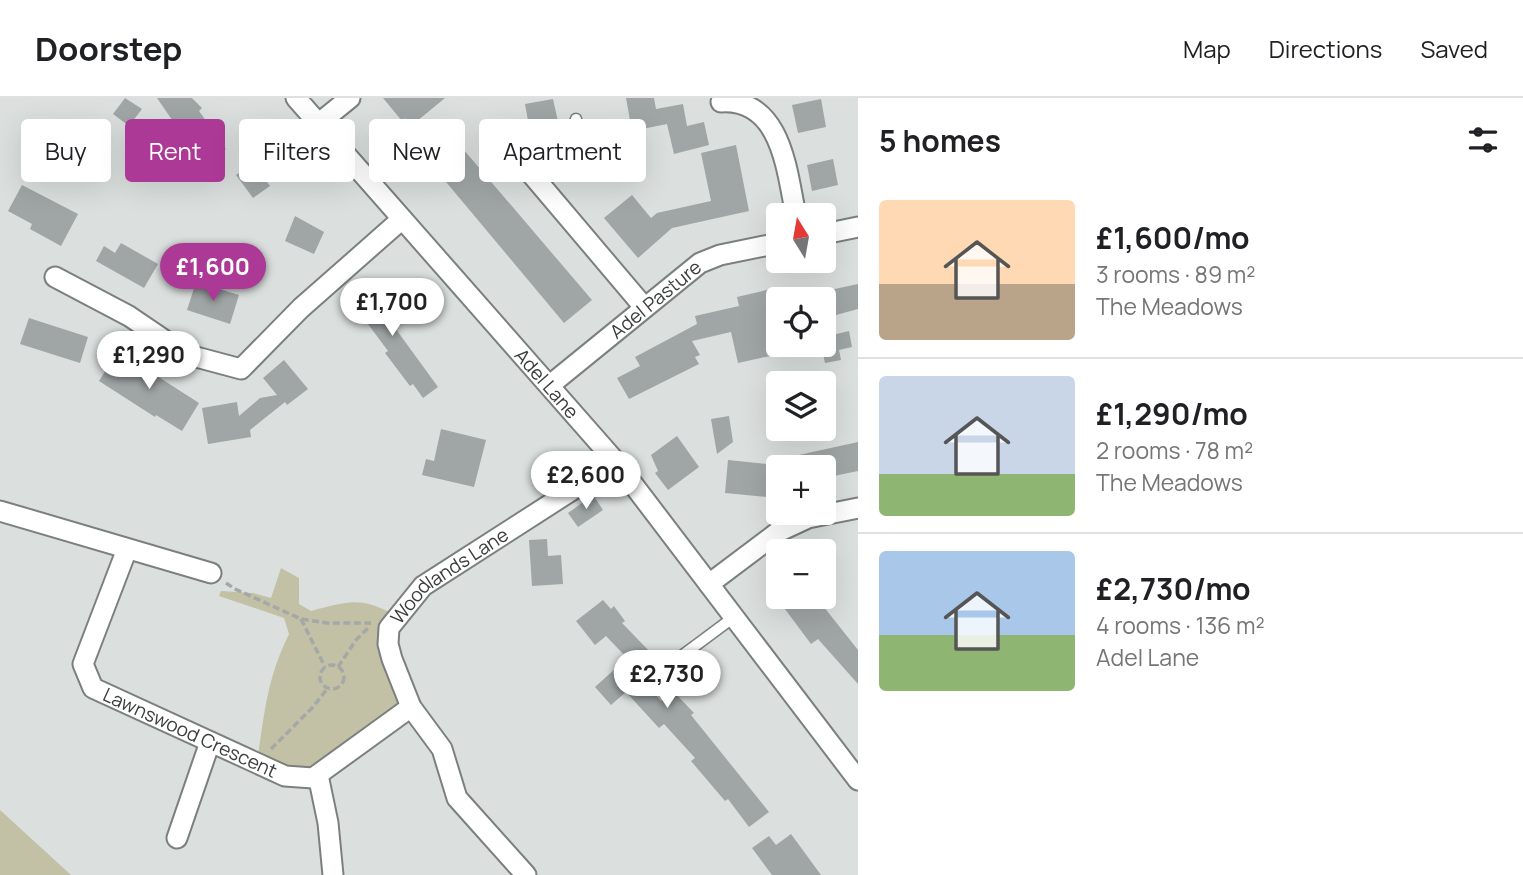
<!DOCTYPE html>
<html lang="en">
<head>
<meta charset="utf-8">
<style>
  :root { --surface:#fff; --page:#f2f2f2; --text:#202124; --muted:#757577; --line:#e0e0e0; --accent:#ab3995 }
  body { margin:0; font-family:Manrope,sans-serif; background:var(--page); color:var(--text); height:100vh; display:flex; flex-direction:column; font-size:26px; white-space:nowrap }
  * { box-sizing:border-box; margin:0 }
  p { font-size:23px; color:var(--muted) }
  .icon { flex:none; width:38px; height:38px; fill:none; stroke:currentColor; stroke-width:2; stroke-linecap:round; stroke-linejoin:round }
  .map { position:relative; flex:1; overflow:hidden }
  .side { display:flex; flex-direction:column; background:var(--surface); width:665px }
  .side>* { flex:none }
  .banner { position:absolute; left:21px; top:21px; width:665px; height:63px; display:flex; gap:14px }
  .needle { width:46px; rotate:349deg }
  .fabs { position:absolute; left:766px; top:105px; display:grid; gap:14px }
  .fabs a { display:grid; place-items:center; width:70px; height:70px; border-radius:7px; background:var(--surface); box-shadow:0 7px 28px #0002; font-size:35px }
  .price { position:absolute; translate:-50% -60px; padding:0 16px; border-radius:24px; background:#fff; color:#222; font-size:23px; line-height:46px; filter:drop-shadow(0 2px 4px #0008) }
  .price::after { content:''; position:absolute; left:50%; top:42px; width:21px; height:16px; margin-left:-10px; background:inherit; clip-path:polygon(0 0,100% 0,50% 100%) }
  .price.current { background:var(--accent); color:#fff }
  ul { padding:0; list-style:none }
  li { display:flex; align-items:center; gap:21px; height:175px; padding:0 21px }
  li+li { border-top:2px solid var(--line) }
  li span { display:grid; place-items:center; flex:none; width:196px; height:140px; border-radius:7px; color:#555 }
  li>.icon { margin-inline-start:auto }
  span .icon { width:84px; height:84px; fill:#fffc; stroke-width:1 }
  li b { font-size:30px }
  h2 { display:flex; justify-content:space-between; align-items:center; height:84px; padding:0 21px; font-size:30px }
  .pill { padding:0 24px; border-radius:7px; background:var(--surface); box-shadow:0 7px 28px #0002; font-size:24px; line-height:63px }
  .pill.current { background:var(--accent); color:#fff }
  header { display:flex; align-items:center; gap:42px; box-sizing:border-box; height:98px; padding:0 35px; background:var(--surface); border-bottom:2px solid var(--line) }
  header strong { font-size:33px }
  nav { display:flex; gap:38px; margin-inline-start:auto; font-size:24px }
  main { display:flex; flex:1; min-height:0 }
  .map>svg:first-child { display:block }
</style>
</head>
<body>
<header>
<strong>Doorstep</strong>
<nav><a>Map</a><a>Directions</a><a>Saved</a></nav>
</header>
<main>
<div class="map">
<svg width="858" height="777" viewBox="0 0 858 777">
  <rect width="100%" height="100%" fill="#dbe0df"/>
  <g fill="#c2c1a5">
    <path d="M281,470L299,480V506L311,513C350,503 361,498 398,519L389,530L411,609L313,680L257,665C264,617 267,580 289,536L284,520L219,498L221,493L253,495L271,500Z"/>
    <polygon points="0,712 71,777 0,777"/>
  </g>
  <g fill="#a0a5a5">
    <polygon points="125,0 142,11 129,28 113,16"/>
    <polygon points="157,0 192,0 202,10 199,13 226,51 211,62 209,59 201,64"/>
    <polygon points="383,0 445,0 411,28 405,20 402,23"/>
    <polygon points="626,0 654,0 656,11 683,6 687,28 704,24 709,47 674,56 667,26 632,33"/>
    <polygon points="553,1 559,28 547,31 550,47 533,50 525,6"/>
    <polygon points="821,1 826,29 798,35 792,7"/>
    <polygon points="623,26 627,47 616,49 619,61 592,66 586,33"/>
    <polygon points="452,38 592,202 564,225 426,60"/>
    <polygon points="736,47 749,113 672,130 638,160 604,120 632,97 651,120 657,115 711,103 701,55"/>
    <polygon points="833,61 838,87 812,93 807,67"/>
    <polygon points="253,65 270,88 253,100 236,77"/>
    <polygon points="22,87 78,116 61,148 30,131 32,126 8,113"/>
    <polygon points="295,118 324,134 314,156 285,143"/>
    <polygon points="121,145 158,166 144,190 96,163 104,148 115,155"/>
    <polygon points="371,183 397,218 390,223 438,289 423,300 413,286 410,288 385,255 388,253 348,199"/>
    <polygon points="196,184 239,197 230,226 187,212"/>
    <polygon points="858,186 858,211 836,217 830,192"/>
    <polygon points="771,191 779,221 779,256 738,265 731,234 692,243 700,257 695,259 699,266 629,301 617,280 640,268 635,259 697,226 695,218 739,208 737,199"/>
    <polygon points="29,220 88,239 80,265 20,246"/>
    <polygon points="849,233 852,249 839,252 841,262 825,265 821,247 824,247 824,239"/>
    <polygon points="118,253 199,305 182,333 156,317 155,319 99,283"/>
    <polygon points="284,262 308,291 287,307 285,304 250,332 251,339 208,346 202,310 237,304 239,318 260,300 277,297 263,280"/>
    <polygon points="729,318 733,344 717,356 711,321"/>
    <polygon points="441,331 486,342 474,389 422,377 426,361 434,363"/>
    <polygon points="677,338 699,369 668,392 655,375 658,373 651,357"/>
    <polygon points="858,344 858,373 824,380 824,369 779,369 779,391 768,390 768,399 725,395 728,362 777,367 776,362"/>
    <polygon points="593,397 603,412 578,429 568,415"/>
    <polygon points="547,441 548,458 561,457 563,486 532,488 529,442"/>
    <polygon points="776,499 816,499 858,552 858,586 818,541 811,546"/>
    <polygon points="603,502 611,511 614,508 625,523 622,525 654,558 636,575 661,603 672,592 694,615 691,617 769,714 749,729 728,701 725,703 691,663 695,660 664,626 659,630 626,594 611,607 595,589 627,560 606,538 595,547 576,523"/>
    <polygon points="791,736 821,777 772,777 752,750 769,738 776,747"/>
  </g>
  <g fill="none" stroke-linecap="round" stroke-linejoin="round">
    <defs>
      <g id="lane">
        <path d="M539,85C562,67 566,47 576,21"/>
        <polyline points="653,568 664,571 734,519"/>
      </g>
      <g id="street">
        <path id="s1" d="M296,0L616,364L858,682"/>
        <path d="M721,4C783,0 787,77 796,117"/>
        <polyline points="318,26 350,0"/>
        <polyline points="517,59 644,209"/>
        <polyline points="824,136 858,129"/>
        <polyline points="55,179 129,218 185,256 241,271 301,210 402,121"/>
        <path id="s2" d="M550,287L700,165L720,157L779,145"/>
        <polyline points="0,413 211,475"/>
        <path id="s3" d="M127,451L83,566L93,590L285,678L313,680L411,609"/>
        <polyline points="709,486 778,434 808,420 858,410"/>
        <polyline points="318,677 328,725 333,777"/>
        <polyline points="177,740 210,644"/>
        <path id="s4" d="M526,777L457,700L442,651L411,609L392,561L388,546L389,530L423,488L616,364"/>
      </g>
    </defs>
    <use href="#lane" stroke="#7b807e" stroke-width="13"/>
    <use href="#street" stroke="#7b807e" stroke-width="23"/>
    <g stroke="#a4a8a7" stroke-width="3.5" stroke-dasharray="7 3.5" stroke-linecap="butt">
      <polyline points="226,485 235,491 301,521 327,525 371,525"/>
      <polyline points="301,521 325,569"/>
      <circle cx="332" cy="579" r="12"/>
      <polyline points="338,569 356,542 368,530"/>
      <polyline points="271,651 313,609 327,591"/>
    </g>
    <use href="#lane" stroke="#fff" stroke-width="10"/>
    <use href="#street" stroke="#fff" stroke-width="19"/>
  </g>
  <g text-anchor="middle" dominant-baseline="central" stroke-width="5" stroke-linejoin="round" paint-order="stroke">
    <g font-size="19" fill="#3b3d3c" stroke="#dbe0df">
      <text stroke="none"><textPath href="#s2" startOffset="136">Adel Pasture</textPath></text>
      <text stroke="none"><textPath href="#s1" startOffset="380">Adel Lane</textPath></text>
      <text stroke="none"><textPath href="#s4" startOffset="371">Woodlands Lane</textPath></text>
      <text stroke="none"><textPath href="#s3" startOffset="256">Lawnswood Crescent</textPath></text>
    </g>
  </g>
</svg>
<div class="fabs">
<a><svg class="needle" viewBox="-14 -14 28 28"><path d="M0-13l5 13h-10z" fill="#e53935"/><path d="M0 13l5-13h-10z" fill="#757577"/></svg></a>
<a><svg class="icon" aria-label="locate" viewBox="0 0 24 24"><circle cx="12" cy="12" r="6"/><path d="M12 2v4M12 18v4M2 12h4M18 12h4"/></svg></a>
<a><svg class="icon" aria-label="layers" viewBox="0 0 24 24"><path d="M12 4l9 5-9 5-9-5zM3 14l9 5 9-5"/></svg></a>
<a>+</a>
<a>−</a>
</div>
<b class="price current" style="left:213px;top:205px">£1,600</b>
<b class="price" style="left:392px;top:240px">£1,700</b>
<b class="price" style="left:149px;top:293px">£1,290</b>
<b class="price" style="left:586px;top:413px">£2,600</b>
<b class="price" style="left:667px;top:612px">£2,730</b>
<div class="banner">
<a class="pill">Buy</a>
<a class="pill current">Rent</a>
<a class="pill">Filters</a>
<a class="pill">New</a>
<a class="pill">Apartment</a>
</div>
</div>
<section class="side">
<h2>5 homes<svg class="icon" aria-label="filters" viewBox="0 0 24 24"><path d="M4 7h16M4 17h16"/><circle cx="9" cy="7" r="2"/><circle cx="15" cy="17" r="2"/></svg></h2>
<ul>
<li><span style="background:linear-gradient(#ffd9b3 60%,#b9a48a 0)"><svg class="icon" aria-label="home" viewBox="0 0 24 24"><path d="M3 11l9-7 9 7M6 9v11h12V9"/></svg></span><div><b>£1,600/mo</b><p>3 rooms · 89 m²</p><p>The Meadows</p></div></li>
<li><span style="background:linear-gradient(#c9d6e8 70%,#8fb573 0)"><svg class="icon" aria-label="home" viewBox="0 0 24 24"><path d="M3 11l9-7 9 7M6 9v11h12V9"/></svg></span><div><b>£1,290/mo</b><p>2 rooms · 78 m²</p><p>The Meadows</p></div></li>
<li><span style="background:linear-gradient(#a9c7e8 60%,#8fb573 0)"><svg class="icon" aria-label="home" viewBox="0 0 24 24"><path d="M3 11l9-7 9 7M6 9v11h12V9"/></svg></span><div><b>£2,730/mo</b><p>4 rooms · 136 m²</p><p>Adel Lane</p></div></li>
</ul>
</section>
</main>
</body>
</html>
